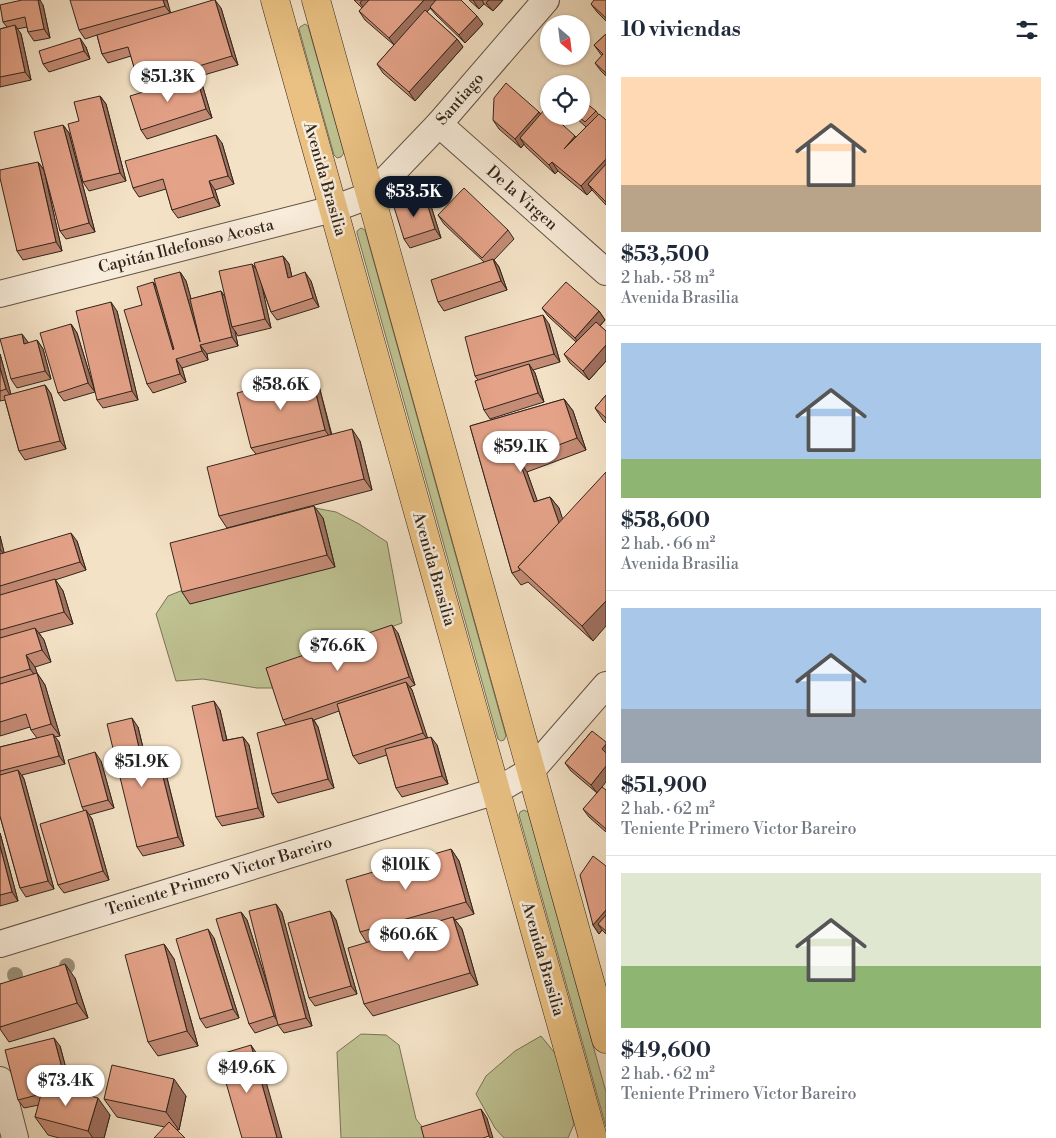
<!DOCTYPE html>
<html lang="es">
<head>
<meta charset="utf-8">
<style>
  :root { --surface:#fff; --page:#f2f2f3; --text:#1f2937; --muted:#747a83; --line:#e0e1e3; --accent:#111827 }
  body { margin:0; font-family:"Libre Bodoni",serif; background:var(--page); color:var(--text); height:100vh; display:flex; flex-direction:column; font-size:19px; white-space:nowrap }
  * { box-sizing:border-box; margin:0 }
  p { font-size:16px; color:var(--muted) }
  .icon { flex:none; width:28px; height:28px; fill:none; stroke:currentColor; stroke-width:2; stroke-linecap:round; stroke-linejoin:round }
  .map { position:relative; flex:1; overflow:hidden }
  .panel { display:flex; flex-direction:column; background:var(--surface); width:450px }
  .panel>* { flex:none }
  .needle { width:32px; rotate:152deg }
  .tools { position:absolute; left:540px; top:15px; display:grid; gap:10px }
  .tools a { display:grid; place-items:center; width:50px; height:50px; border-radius:50%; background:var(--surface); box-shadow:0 1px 4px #0004; font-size:25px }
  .price { position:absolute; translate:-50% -42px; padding:0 11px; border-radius:18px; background:#fff; color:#222; font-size:16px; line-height:32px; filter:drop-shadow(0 1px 2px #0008) }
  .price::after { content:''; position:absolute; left:50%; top:30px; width:15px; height:11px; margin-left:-8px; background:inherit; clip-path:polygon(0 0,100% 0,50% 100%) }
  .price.on { background:var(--accent); color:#fff }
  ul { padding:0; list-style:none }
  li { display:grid; align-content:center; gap:10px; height:265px; padding:0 15px }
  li+li { border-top:1px solid var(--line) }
  li span { display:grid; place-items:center; height:155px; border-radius:0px; color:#555 }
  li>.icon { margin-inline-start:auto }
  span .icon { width:90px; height:90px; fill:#fffc; stroke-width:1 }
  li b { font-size:21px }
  h2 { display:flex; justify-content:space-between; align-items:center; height:60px; padding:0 15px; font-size:21px }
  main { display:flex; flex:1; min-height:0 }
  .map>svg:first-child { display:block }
</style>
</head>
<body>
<main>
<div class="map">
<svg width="606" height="1138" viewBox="0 0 606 1138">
  <rect width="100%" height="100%" fill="#f4e2c6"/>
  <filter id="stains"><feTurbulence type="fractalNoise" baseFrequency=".004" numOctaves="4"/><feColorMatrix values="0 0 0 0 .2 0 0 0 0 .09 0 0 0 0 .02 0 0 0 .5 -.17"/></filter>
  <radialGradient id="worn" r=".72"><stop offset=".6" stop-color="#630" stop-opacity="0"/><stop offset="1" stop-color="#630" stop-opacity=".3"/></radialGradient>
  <g fill="#bfc292" stroke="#787457">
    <polygon points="305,24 308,26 344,153 341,157 337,158 334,155 299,29 300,27"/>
    <polygon points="361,228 365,230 506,736 504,740 501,741 498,739 357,233 357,231"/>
    <polygon points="289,503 336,512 359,524 387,542 402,623 339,645 287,688 257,688 203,679 176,681 156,614 168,596 208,580 234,544 249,515"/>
    <polygon points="524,810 528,812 606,1092 606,1127 519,815 520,812"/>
    <polygon points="361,1034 386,1035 399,1045 416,1119 431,1138 341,1138 337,1052"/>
    <polygon points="541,1036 558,1057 574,1124 568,1138 504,1138 495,1128 476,1094 486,1076 515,1051"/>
  </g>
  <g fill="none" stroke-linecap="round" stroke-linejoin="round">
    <defs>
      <g id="street">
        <polyline points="439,124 606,272"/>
        <polyline points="0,294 333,209 371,195 439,124 546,0"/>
        <polyline points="0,944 496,791 532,770 606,685"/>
        <polyline points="0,1080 15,1138"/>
      </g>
      <g id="primary">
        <polyline points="275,0 593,1138"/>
        <polyline points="316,0 606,1039"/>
      </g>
    </defs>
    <use href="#street" stroke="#625446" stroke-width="28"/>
    <use href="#primary" stroke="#31251c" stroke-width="29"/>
    <use href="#street" stroke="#f8ecda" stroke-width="26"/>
    <use href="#primary" stroke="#eac183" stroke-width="28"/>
  </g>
  <g fill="#9c9079">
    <circle cx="67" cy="966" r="8"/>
    <circle cx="15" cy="975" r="8"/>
  </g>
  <g fill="#c48b75" stroke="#31251c">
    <polygon points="167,0 170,13 221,8 238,65 197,77 202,84 212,118 147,139 141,130 144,92 139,84 131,56 108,63 102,54 97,35 85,39 79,30"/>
    <polygon points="354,0 461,0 483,24 465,43 436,15 430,8 427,12 457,39 463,47 415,101 383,73 377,64 394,45 365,20 359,11 362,8"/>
    <polygon points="469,0 503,0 493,11 484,4 479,9"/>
    <polygon points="606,0 606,21 597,12 591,4"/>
    <polygon points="43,5 50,38 34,41 28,32 27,27 17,29 21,34 31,80 0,87 0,29 7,27 3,22"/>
    <polygon points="606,34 606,76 601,71 595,63 602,56 594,45"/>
    <polygon points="86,47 90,59 49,72 43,64"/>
    <polygon points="100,96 106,104 126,181 89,191 83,182 79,121"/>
    <polygon points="596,111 598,114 606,120 606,205 592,190 587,195 558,171 555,174 526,147 524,144 521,148 499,129 493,120 539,112 541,114 576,137 586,127 574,116 581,116"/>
    <polygon points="63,125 69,133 95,232 66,239 60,231"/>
    <polygon points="222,143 234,184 215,190 220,206 178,218 172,210 166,189 139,197 133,188"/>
    <polygon points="38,162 44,170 62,251 23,260 17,251"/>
    <polygon points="425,197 431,206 441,238 410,248 404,239"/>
    <polygon points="438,215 508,230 514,239 494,260 499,267 507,290 444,311 438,302 484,262 444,224"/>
    <polygon points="283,256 289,264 292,277 311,281 319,307 277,320 271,312 261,284 271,328 238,336 235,331 238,346 207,354 208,360 182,368 186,382 153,393 147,384 142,305 153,282 156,286 180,272 186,281 191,299 221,291 225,298 252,264 256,269"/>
    <polygon points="542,308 599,311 605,320 600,326 606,331 606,361 589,380 570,363 564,354 576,342 548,316"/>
    <polygon points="117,311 138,400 103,408 97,400"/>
    <polygon points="71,324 77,333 95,392 64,401 58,393"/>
    <polygon points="549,324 560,362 533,370 535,373 544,402 490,419 484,410 478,380 475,376"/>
    <polygon points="37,340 43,349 51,379 17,388 11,379"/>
    <polygon points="0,354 11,395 45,385 51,394 66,449 25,460 19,451 5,400 0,401"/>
    <polygon points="319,386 332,435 360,441 372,490 227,528 219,516 256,454 251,448"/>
    <polygon points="606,395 606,423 603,420 595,408"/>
    <polygon points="564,399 573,411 586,450 527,472 537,501 550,497 559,508 593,641 528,582 521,585 512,573 470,426"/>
    <polygon points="323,518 335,567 190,604 182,592"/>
    <polygon points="0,536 4,553 77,541 86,570 55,580 63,591 73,624 39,633 44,640 51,662 35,667 37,673 45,685 60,736 55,737 59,742 65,764 22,775 24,779 54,889 26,897 20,888 0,816 0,747 37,738 31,730 30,727 0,736"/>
    <polygon points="398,633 415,685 410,687 412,690 427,738 437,745 448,784 402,797 396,788 387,755 359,764 353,756 339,711 314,720 318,727 334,788 278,803 272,794 286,725 283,720"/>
    <polygon points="220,710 227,740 243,737 249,745 264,817 222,826 216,817"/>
    <polygon points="138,727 149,772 167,778 184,846 143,856 137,847"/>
    <polygon points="592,731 597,793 571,771 565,763"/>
    <polygon points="101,761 114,808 89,815 92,819 109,880 64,893 58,885 84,811 82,807"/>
    <polygon points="606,790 606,832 589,817 583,809"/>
    <polygon points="0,833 18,901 0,906"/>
    <polygon points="451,849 459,861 474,914 455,920 462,929 478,985 373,1016 364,1004 367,943 360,932"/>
    <polygon points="606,866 606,934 602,930 599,934 593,925"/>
    <polygon points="276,904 282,913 312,1026 284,1033 278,1025 255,1033 249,1024 241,912 247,920 271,997"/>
    <polygon points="330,911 336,920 357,994 315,1006 309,998"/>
    <polygon points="214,938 239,1018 206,1028 200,1019"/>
    <polygon points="164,944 174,959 198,1046 158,1056 148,1042"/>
    <polygon points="75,978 88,1018 9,1042 0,1029 0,984"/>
    <polygon points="60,1046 72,1091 110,1115 104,1138 59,1138 48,1135 35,1117 39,1105 24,1108 18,1100"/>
    <polygon points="186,1096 179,1130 117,1117 104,1099"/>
  </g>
  <g fill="#a0715f" stroke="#31251c">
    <polygon points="38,0 40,0 43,5 50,38 44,29"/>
    <polygon points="163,0 167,0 171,14 165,6"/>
    <polygon points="215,0 221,8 238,65 232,56"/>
    <polygon points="362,0 376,0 366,11 360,3"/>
    <polygon points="424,0 438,0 395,46 389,38"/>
    <polygon points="473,0 482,0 484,4 479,9"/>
    <polygon points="489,0 503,0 493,11 486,3"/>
    <polygon points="477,16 483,24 465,43 459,35"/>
    <polygon points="15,25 21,34 31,80 25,72"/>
    <polygon points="80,38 86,47 90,59 84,51"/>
    <polygon points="457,39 463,47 415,101 409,92"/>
    <polygon points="196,76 202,84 212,118 206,109"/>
    <polygon points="100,96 106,104 126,181 120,173"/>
    <polygon points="539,112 545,120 520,138 524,144 521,148 515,139"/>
    <polygon points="63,125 69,133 95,232 89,223"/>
    <polygon points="216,135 222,143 234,184 228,176"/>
    <polygon points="575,136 581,144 570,157 564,149"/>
    <polygon points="606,159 606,174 588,184 592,190 587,195 581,186"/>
    <polygon points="38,162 44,170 62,251 56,242"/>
    <polygon points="552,162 558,171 555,174 549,165"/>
    <polygon points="209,181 215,190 220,206 214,197"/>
    <polygon points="425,197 431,206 441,238 435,229"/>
    <polygon points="283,256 289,264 294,286 288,278"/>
    <polygon points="493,259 499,267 507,290 501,281"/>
    <polygon points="252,264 259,272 271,328 265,319"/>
    <polygon points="180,272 186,281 204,344 200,342"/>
    <polygon points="305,272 311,281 319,307 313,298"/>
    <polygon points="153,282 159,291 179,358 173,350"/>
    <polygon points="221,291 227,300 232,327 235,331 238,346 232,337"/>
    <polygon points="111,302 117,311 138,400 132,391"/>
    <polygon points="599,311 605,320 581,346 575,338"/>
    <polygon points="543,315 549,324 560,362 554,354"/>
    <polygon points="71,324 77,333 95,392 88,383"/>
    <polygon points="22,334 28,342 30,352 24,344"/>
    <polygon points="37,340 43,349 51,379 45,371"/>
    <polygon points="200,345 207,354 208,360 202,351"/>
    <polygon points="606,345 606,361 589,380 583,371"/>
    <polygon points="0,354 12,398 6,389 0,368"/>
    <polygon points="176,359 182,368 186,382 180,374"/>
    <polygon points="529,364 535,373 544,402 538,393"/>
    <polygon points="311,374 319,386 333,442 325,430"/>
    <polygon points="45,385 51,394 66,449 60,441"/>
    <polygon points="564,399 573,411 586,450 577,438"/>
    <polygon points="352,429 360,441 372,490 364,479"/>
    <polygon points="519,460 527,472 542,514 534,502"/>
    <polygon points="550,497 559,508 569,538 560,526"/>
    <polygon points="314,506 323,518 335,567 327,555"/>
    <polygon points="71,533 77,541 86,570 80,562"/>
    <polygon points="0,536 5,556 0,549"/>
    <polygon points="55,579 63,591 73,624 64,612"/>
    <polygon points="606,601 606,626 593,641 582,626"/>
    <polygon points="392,625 398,633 415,685 409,677"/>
    <polygon points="35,628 44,640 51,662 42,650"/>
    <polygon points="26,655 35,667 37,673 45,685 60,736 51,724 39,681 30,669"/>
    <polygon points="406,682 412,690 429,742 423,733"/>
    <polygon points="214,701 220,710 229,750 223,741"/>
    <polygon points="132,718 138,727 151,782 145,773"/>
    <polygon points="312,718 318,727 334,788 328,779"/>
    <polygon points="53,734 59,742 65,764 59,756"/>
    <polygon points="243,737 249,745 264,817 258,808"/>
    <polygon points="431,737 437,745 448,784 442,776"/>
    <polygon points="606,744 606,755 602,749"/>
    <polygon points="95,752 101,761 114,808 108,800"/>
    <polygon points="606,766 606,782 597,793 591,785"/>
    <polygon points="161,769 167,778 184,846 178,837"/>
    <polygon points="18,770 24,779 54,889 48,881"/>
    <polygon points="86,810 92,819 109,880 103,871"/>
    <polygon points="0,833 18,901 12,892 0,846"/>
    <polygon points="451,849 459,861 474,914 466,902"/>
    <polygon points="276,904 282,913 312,1026 306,1018"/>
    <polygon points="606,910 606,926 598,924 602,930 599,934 593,925"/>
    <polygon points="330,911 336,920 357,994 351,986"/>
    <polygon points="241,912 247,920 280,1025 274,1016"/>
    <polygon points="453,917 462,929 478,985 470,973"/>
    <polygon points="208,929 214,938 239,1018 233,1009"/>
    <polygon points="164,944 174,959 198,1046 187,1031"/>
    <polygon points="65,964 75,978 88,1018 77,1003"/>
    <polygon points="54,1038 60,1046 73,1095 67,1087"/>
    <polygon points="251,1045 259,1057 282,1138 277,1138"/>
    <polygon points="174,1079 186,1096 179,1130 166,1112"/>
    <polygon points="98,1098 110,1115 104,1138 93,1138 88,1131"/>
    <polygon points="481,1109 487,1118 493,1138 490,1138 489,1136"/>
  </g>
  <g fill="#e4a288" stroke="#31251c">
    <polygon points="22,0 38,0 44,29 28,32 25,17 3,22 0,5"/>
    <polygon points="70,0 163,0 165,6 79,30"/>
    <polygon points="213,0 215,0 232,56 139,84 128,47 102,54 97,35"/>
    <polygon points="369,0 424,0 389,38 359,11"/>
    <polygon points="436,0 461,0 477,16 459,35 430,7"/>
    <polygon points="594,0 606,0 606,18 591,4"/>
    <polygon points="425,10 457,39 409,92 377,64"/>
    <polygon points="15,25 25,72 0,77 0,29"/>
    <polygon points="606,34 606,73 595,63 603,54 594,45"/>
    <polygon points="80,38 84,51 43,64 39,51"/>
    <polygon points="196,76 206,109 141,130 130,96"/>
    <polygon points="506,83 539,112 515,139 493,120 494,98"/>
    <polygon points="100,96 120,173 83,182 68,124 79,121 74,102"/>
    <polygon points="581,99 596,111 585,122 578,116 581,116"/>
    <polygon points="545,109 549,113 549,116 553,116 575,136 564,149 599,114 606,120 606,159 581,186 552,162 549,165 520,138"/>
    <polygon points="63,125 89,223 60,231 34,132"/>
    <polygon points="216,135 228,176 209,181 214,197 172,210 163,179 133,188 125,161"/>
    <polygon points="38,162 56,242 17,251 0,178 0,170"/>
    <polygon points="606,164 606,202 588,184"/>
    <polygon points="464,188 508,230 482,258 438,215"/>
    <polygon points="425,197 435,229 404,239 394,207"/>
    <polygon points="283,256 288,278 305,272 313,298 271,312 254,263"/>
    <polygon points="493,259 501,281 438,302 431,280"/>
    <polygon points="252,264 265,319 232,327 219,271"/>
    <polygon points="180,272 200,342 200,341 190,299 221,291 232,337 200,345 202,351 176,359 180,374 147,384 124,310 142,305 137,287 153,282 173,350 174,349 154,279"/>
    <polygon points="566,282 599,311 575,338 542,308"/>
    <polygon points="111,302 132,391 97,400 76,311"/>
    <polygon points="543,315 554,354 475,376 465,337"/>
    <polygon points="596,322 606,331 606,345 583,371 564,354"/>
    <polygon points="71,324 88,383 58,393 40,333"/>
    <polygon points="22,334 24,344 37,340 45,371 11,379 0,339"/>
    <polygon points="529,364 538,393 484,410 475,381"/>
    <polygon points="0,368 6,389 0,391"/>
    <polygon points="311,374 325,430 251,448 237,393"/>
    <polygon points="45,385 60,441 19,451 4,396"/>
    <polygon points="606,395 606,418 595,408"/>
    <polygon points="564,399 577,438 519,460 534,502 550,497 559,523 518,567 520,570 512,573 470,426"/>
    <polygon points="352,429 364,479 219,516 207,467"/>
    <polygon points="606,472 606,601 582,626 518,567"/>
    <polygon points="314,506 327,555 182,592 170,543"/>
    <polygon points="71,533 80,562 0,586 0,554"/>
    <polygon points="55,579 64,612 0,630 0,595"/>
    <polygon points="392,625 409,677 283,720 266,668"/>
    <polygon points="35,628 42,650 26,655 30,669 0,678 0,638"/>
    <polygon points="37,673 51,724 31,730 26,714 0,722 0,684"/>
    <polygon points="406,682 423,733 353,756 337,704"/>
    <polygon points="214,701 223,741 243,737 258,808 216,817 192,706"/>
    <polygon points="132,718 145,773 161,769 178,837 137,847 107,724"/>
    <polygon points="312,718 328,779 272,794 257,733"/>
    <polygon points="592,731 606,742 606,744 602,749 606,753 606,766 591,785 565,763"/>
    <polygon points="53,734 59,756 0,771 0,747"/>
    <polygon points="431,737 442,776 396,788 385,749"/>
    <polygon points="95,752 108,800 82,807 68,760"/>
    <polygon points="18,770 48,881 20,888 0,816 0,775"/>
    <polygon points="602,787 606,790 606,829 583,809"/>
    <polygon points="86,810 103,871 58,885 40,824"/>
    <polygon points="0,846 12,892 0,895"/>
    <polygon points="451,849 466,902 360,932 346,880"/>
    <polygon points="593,856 606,866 606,910 593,925 580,875"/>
    <polygon points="276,904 306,1018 278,1025 249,911"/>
    <polygon points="330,911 351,986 309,998 288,923"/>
    <polygon points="241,912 274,1016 249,1024 216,919"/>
    <polygon points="606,915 606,931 598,924"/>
    <polygon points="453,917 470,973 364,1004 348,948"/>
    <polygon points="208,929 233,1009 200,1019 176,939"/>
    <polygon points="164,944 187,1031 148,1042 125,955"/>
    <polygon points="65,964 77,1003 0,1027 0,984"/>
    <polygon points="54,1038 67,1087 62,1088 44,1083 41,1094 18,1100 5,1050"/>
    <polygon points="251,1045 277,1138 242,1138 218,1055"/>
    <polygon points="112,1065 174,1079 166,1112 104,1099"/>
    <polygon points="44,1083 98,1098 88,1131 35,1117"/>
    <polygon points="481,1109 489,1136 483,1138 424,1138 421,1127"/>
    <polygon points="169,1122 185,1138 154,1138"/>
  </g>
  <g text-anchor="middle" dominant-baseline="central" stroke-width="5" stroke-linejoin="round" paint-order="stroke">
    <g font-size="16" fill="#31251c" stroke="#f8ecda">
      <text transform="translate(460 99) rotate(-49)">Santiago</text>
      <text transform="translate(325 179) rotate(74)">Avenida Brasilia</text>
      <text transform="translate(522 198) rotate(41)">De la Virgen</text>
      <text transform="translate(186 246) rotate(-14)">Capitán Ildefonso Acosta</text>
      <text transform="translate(434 569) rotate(74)">Avenida Brasilia</text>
      <text transform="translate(219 876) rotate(-17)">Teniente Primero Victor Bareiro</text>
      <text transform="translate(543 959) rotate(74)">Avenida Brasilia</text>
    </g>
  </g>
  <rect width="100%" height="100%" filter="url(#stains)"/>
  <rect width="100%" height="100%" fill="url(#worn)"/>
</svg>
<div class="tools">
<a><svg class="needle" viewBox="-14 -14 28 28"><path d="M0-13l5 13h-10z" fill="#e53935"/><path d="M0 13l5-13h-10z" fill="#747a83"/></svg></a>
<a><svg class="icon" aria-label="locate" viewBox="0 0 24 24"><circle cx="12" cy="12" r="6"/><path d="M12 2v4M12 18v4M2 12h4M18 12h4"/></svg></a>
</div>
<b class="price" style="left:168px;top:103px">$51.3K</b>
<b class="price on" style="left:414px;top:218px">$53.5K</b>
<b class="price" style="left:281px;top:411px">$58.6K</b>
<b class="price" style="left:521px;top:473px">$59.1K</b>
<b class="price" style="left:338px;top:672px">$76.6K</b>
<b class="price" style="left:142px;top:788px">$51.9K</b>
<b class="price" style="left:406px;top:891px">$101K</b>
<b class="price" style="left:409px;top:961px">$60.6K</b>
<b class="price" style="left:247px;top:1094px">$49.6K</b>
<b class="price" style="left:66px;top:1107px">$73.4K</b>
</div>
<section class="panel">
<h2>10 viviendas<svg class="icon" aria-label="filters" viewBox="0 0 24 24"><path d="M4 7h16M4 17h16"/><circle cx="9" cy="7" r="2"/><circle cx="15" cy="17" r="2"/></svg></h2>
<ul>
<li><span style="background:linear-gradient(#ffd9b3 70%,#b9a48a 0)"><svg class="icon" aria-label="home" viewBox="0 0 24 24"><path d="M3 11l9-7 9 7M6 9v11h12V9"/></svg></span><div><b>$53,500</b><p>2 hab. · 58 m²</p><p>Avenida Brasilia</p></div></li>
<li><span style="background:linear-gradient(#a9c7e8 75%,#8fb573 0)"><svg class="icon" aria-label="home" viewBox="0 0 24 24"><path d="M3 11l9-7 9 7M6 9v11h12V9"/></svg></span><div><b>$58,600</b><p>2 hab. · 66 m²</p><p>Avenida Brasilia</p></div></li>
<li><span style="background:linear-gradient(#a9c7e8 65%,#9aa5b1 0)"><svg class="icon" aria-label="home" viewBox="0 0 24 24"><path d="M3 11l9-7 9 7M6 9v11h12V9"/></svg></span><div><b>$51,900</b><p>2 hab. · 62 m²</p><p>Teniente Primero Victor Bareiro</p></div></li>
<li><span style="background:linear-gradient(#dfe7d0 60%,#8fb573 0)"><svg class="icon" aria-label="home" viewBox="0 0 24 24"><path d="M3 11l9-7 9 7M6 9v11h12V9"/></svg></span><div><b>$49,600</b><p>2 hab. · 62 m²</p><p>Teniente Primero Victor Bareiro</p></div></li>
</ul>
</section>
</main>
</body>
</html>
